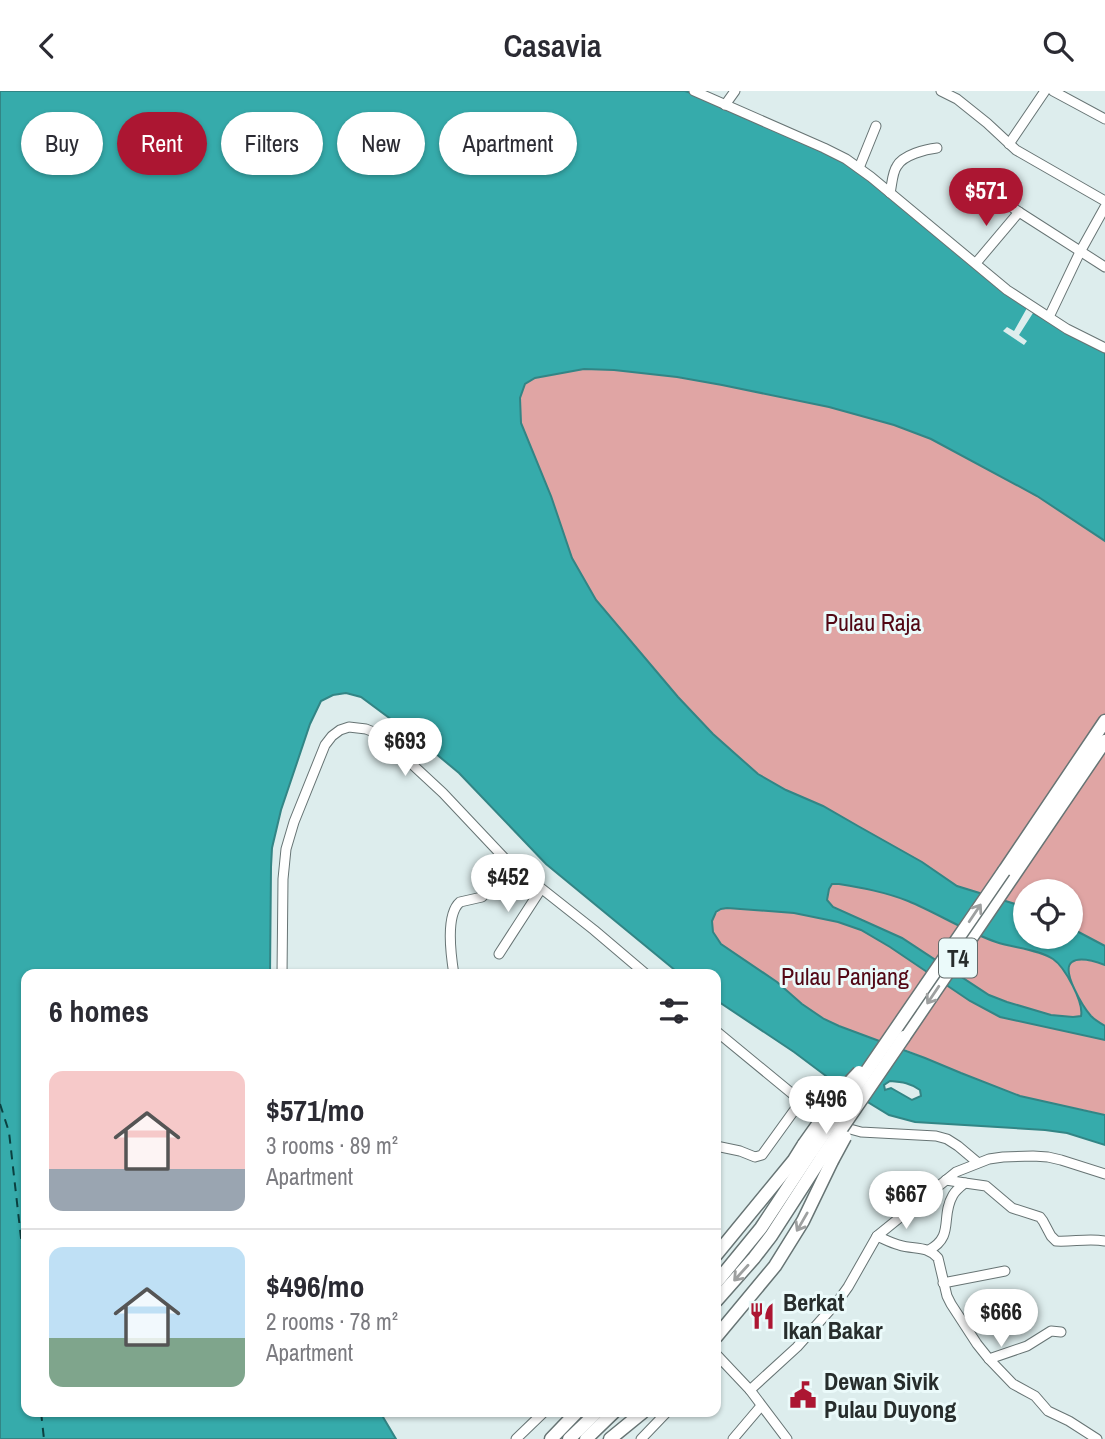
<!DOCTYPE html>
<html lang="en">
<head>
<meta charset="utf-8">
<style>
  :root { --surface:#fff; --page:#f7f7f7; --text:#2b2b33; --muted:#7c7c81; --line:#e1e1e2; --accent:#ac1632 }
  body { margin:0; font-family:"Archivo Narrow",sans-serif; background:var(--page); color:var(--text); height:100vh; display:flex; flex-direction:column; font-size:26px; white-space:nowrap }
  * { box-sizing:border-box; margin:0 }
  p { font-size:23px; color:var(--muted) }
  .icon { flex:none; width:38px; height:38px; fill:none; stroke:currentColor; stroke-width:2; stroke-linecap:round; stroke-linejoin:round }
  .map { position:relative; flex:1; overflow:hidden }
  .details { position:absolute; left:21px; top:878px; width:700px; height:448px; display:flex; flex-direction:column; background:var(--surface); border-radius:14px; box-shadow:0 2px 5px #0004 }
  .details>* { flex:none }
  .top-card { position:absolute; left:21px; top:21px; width:700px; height:63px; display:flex; gap:14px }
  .fabs { position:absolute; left:1013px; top:788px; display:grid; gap:14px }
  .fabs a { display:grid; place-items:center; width:70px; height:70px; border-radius:50%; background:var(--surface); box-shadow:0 2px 5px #0004; font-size:35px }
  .price { position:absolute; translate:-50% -60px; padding:0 16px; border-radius:24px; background:#fff; color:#222; font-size:23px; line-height:46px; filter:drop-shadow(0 2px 4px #0008) }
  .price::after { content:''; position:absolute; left:50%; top:42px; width:21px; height:16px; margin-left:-10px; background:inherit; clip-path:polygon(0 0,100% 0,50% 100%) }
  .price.current { background:var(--accent); color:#fff }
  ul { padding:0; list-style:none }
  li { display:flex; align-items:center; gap:21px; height:175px; padding:0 28px }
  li+li { border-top:2px solid var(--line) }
  li span { display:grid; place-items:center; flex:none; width:196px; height:140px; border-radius:14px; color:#555 }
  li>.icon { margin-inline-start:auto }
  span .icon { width:84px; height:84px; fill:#fffc; stroke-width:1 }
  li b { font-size:30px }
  h2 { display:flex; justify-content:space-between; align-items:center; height:84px; padding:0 28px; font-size:30px }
  .tag { padding:0 24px; border-radius:32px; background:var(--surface); box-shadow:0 2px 5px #0004; font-size:24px; line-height:63px }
  .tag.current { background:var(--accent); color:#fff }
  header { display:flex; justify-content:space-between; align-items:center; height:91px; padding:0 28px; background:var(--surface); font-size:32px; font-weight:600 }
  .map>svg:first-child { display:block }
</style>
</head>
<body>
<header><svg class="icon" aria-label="back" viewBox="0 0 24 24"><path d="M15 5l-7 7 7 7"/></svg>Casavia<svg class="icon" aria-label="search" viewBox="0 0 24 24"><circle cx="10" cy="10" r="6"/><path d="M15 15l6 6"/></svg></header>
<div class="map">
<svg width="1105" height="1348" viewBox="0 0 1105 1348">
  <rect width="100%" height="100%" fill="#ddeded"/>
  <g fill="#e0a5a4">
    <path d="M406,267L536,287L584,278L614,279L677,286L722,294L829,316L894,334L931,348L1037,405L1105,450V855L1071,837V800H1026L1025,830L995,850C1013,857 1044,859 1058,872C1064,878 1068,888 1073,895L1068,880L1071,871C1083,867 1094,870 1105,874V935L1094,928L1079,908L1082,922L1081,925L1073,926L1051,924L1007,911L989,904L902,847L876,835L745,813Z"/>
    <path d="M727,817L794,822L838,831L861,839L890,856L970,910L1041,935L1105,949V1024C1078,1016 1050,1013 1022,1006C980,993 940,972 899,956C876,948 845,940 825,928C802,915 783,895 761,880C745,870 714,855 712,835C711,825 718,819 727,817Z"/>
  </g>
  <path fill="#36abab" stroke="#328585" stroke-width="2" fill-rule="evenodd" d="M0,0H685L704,6L841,69L886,102L1033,222L1105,258V450L1037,405L931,348L894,334L829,316L722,294L677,286L614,279L584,278L535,287L525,293L520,307L521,332L551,405L572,467L596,509L678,606L713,643L758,683L786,699L823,715L858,735L922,771L957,795L1025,816L1026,845H1071V837L1105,855V874C1097,871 1080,865 1072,871C1060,879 1084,917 1091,925C1095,929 1100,932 1105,935V949L1000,926L970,910L890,856L861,839L838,831L794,822L727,817L721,818L716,821L712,830L713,841L721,853L777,891L802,913L824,928L839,935L925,967L961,982L1020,1005L1105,1024V1054L1067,1042L1045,1039L915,1031L889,1024L830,988L794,961L716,909V884H681L676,880L546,773L459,682L423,652L361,606L346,602L333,604L321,610L310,633L281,719L272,757L271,776L270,884H26V1321H380L396,1348H0ZM832,793H839C863,797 885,801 908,810C937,822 967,841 996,851C1014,857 1037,858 1053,868C1065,876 1084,912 1081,925L1073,926L1051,924L1007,911L989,904L902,847L833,816L827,809L829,798ZM890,990C903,991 910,992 920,999L921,1005L912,1009L891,997L885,999L884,994Z"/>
  <polygon fill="#ddeded" points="1027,217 1033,222 1019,244 1027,250 1024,254 1003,240 1007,236 1014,240"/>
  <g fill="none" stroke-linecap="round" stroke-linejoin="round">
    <g stroke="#0b4040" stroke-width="2" stroke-dasharray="9 7" stroke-linecap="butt">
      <polyline points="0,1013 9,1041 26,1191"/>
      <polyline points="41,1321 44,1348"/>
    </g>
    <defs>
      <g id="minor">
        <polyline points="694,0 824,57 846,68 871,86 1007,199 1067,238 1105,257"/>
        <polyline points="941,0 957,8 987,32 1016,59 1105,110"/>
        <polyline points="1053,0 1105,28"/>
        <polyline points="725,14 735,0"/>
        <polyline points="1009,53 1045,0"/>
        <polyline points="859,77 876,35"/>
        <polyline points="987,99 1019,121 1105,176"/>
        <path d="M890,102C892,94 892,82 897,75C903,64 926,58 937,57"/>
        <polyline points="976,172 1019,121"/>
        <polyline points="1049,226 1080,161 1105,116"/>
        <polyline points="499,863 541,798"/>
        <polyline points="282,884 283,788 286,758 294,731 325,654 332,645 340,639 349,636 366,638 376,642 388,651 443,702 508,771 594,839 647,884"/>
        <path d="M454,884C451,865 445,824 460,811L482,806L508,771"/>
        <polyline points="716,940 801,1010 827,1028"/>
        <polyline points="839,1035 861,1041 936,1045 947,1048 958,1055 977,1071"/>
        <polyline points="716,1055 740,1060 755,1066 762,1064 801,1010"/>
        <path d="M965,1092L986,1095L1012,1117L1040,1126L1043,1130L1051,1145L1056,1150C1072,1151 1089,1147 1105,1150"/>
        <path d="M877,1145C884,1148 891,1152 899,1154C915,1159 926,1154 938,1167L947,1205L951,1213L977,1253L989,1268L1013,1293L1035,1305L1048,1320L1069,1330L1097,1348"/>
        <path d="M929,1159C955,1145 940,1126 953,1104C956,1099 960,1096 965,1092L946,1089"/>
        <polyline points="943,1192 1005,1180"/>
        <polyline points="716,1263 750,1299 787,1348"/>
        <polyline points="989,1268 1027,1255 1051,1240 1061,1241"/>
        <polyline points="750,1299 797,1256 838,1210 848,1196 877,1145 956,1081 989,1068 1003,1066 1033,1065 1048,1066 1061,1069 1105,1083"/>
        <polyline points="516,1348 544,1321"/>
        <polyline points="641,1348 667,1321"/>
        <polyline points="733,1348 761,1315"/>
      </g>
      <g id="highway">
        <polyline points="1004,780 1105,630"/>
        <polyline points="904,946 1105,650"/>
        <polyline points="716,1164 794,1069 804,1053"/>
        <polyline points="716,1192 761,1137 812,1060"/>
        <polyline points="716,1210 754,1167 771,1145 822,1066"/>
        <polyline points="716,1246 775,1175 803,1130 832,1070"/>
        <polyline points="551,1348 577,1321"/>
        <polyline points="569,1348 597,1321"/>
        <polyline points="586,1348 614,1321"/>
        <polyline points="610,1348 643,1321"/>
      </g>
    </defs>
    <use href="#minor" stroke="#677474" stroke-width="11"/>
    <use href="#highway" stroke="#677474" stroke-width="15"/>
    <use href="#minor" stroke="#fff" stroke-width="9"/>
    <use href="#highway" stroke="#fff" stroke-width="12"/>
    <defs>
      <g id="highway-bridge">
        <polyline points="804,1053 843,998 859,981"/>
        <polyline points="812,1060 1004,780"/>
        <polyline points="822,1066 904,946"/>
        <polyline points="832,1070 845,1046"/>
      </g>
    </defs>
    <use href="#highway-bridge" stroke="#677474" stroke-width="15" stroke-linecap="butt"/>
    <use href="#highway-bridge" stroke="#fff" stroke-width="12"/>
  </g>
  <defs><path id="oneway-shaft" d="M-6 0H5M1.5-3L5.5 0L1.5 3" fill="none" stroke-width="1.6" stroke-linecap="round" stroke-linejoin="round" transform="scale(1.75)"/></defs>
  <g stroke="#9ea0a0">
    <use href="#oneway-shaft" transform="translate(975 822) rotate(-56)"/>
    <use href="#oneway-shaft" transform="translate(933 904) rotate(124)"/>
    <use href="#oneway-shaft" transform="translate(802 1131) rotate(120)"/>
    <use href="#oneway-shaft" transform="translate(741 1182) rotate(132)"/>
  </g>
  <defs>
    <symbol id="restaurant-bare" viewBox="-9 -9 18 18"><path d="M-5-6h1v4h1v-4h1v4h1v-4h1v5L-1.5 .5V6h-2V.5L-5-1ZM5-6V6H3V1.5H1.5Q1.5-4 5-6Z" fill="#ac1632" stroke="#ebfafa" stroke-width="2.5" paint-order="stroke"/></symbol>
    <symbol id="civic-bare" viewBox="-9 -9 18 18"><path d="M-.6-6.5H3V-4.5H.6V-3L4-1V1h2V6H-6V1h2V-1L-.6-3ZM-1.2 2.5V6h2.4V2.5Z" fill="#ac1632" stroke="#ebfafa" stroke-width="2.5" paint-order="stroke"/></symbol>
  </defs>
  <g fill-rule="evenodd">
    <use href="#restaurant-bare" x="743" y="1206" width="38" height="38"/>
    <use href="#civic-bare" x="784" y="1285" width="38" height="38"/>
  </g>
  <g text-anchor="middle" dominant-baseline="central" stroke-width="6" stroke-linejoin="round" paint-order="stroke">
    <rect fill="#ebfafa" stroke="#626a6a" stroke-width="2" x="939" y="847.5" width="38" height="39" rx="5"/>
    <g font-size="23" font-weight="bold" fill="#272d2c">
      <text x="958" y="867">T4</text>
    </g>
    <g font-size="24" fill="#520714" stroke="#ebfafa">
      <text x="873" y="531">Pulau Raja</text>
      <text x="845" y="885">Pulau Panjang</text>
    </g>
    <g font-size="24" font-weight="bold" fill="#272d2c" stroke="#ebfafa" text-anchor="start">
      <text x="783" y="1211">Berkat<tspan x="783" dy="28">Ikan Bakar</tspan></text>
      <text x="824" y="1290">Dewan Sivik<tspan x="824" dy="28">Pulau Duyong</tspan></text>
    </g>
  </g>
</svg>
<div class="fabs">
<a><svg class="icon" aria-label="locate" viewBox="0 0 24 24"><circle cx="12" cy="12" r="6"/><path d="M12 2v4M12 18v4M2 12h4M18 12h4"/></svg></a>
</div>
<b class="price current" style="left:986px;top:137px">$571</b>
<b class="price" style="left:405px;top:687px">$693</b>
<b class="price" style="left:508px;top:823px">$452</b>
<b class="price" style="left:826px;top:1045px">$496</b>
<b class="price" style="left:906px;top:1140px">$667</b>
<b class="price" style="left:1001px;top:1258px">$666</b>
<div class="top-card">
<a class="tag">Buy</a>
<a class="tag current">Rent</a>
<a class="tag">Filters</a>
<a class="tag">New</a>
<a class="tag">Apartment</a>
</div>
<section class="details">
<h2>6 homes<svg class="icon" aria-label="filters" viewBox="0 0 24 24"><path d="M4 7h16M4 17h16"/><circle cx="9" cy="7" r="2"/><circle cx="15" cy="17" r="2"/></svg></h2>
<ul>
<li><span style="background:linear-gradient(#f6c9c9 70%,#9aa5b1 0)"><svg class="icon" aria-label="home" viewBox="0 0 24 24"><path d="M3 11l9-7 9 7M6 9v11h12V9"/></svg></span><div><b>$571/mo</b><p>3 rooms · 89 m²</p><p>Apartment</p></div></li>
<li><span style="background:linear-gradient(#bfe0f5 65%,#7fa58c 0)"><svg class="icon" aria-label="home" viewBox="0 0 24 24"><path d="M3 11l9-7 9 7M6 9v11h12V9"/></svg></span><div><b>$496/mo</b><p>2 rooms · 78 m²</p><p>Apartment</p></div></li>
</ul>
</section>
</div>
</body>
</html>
